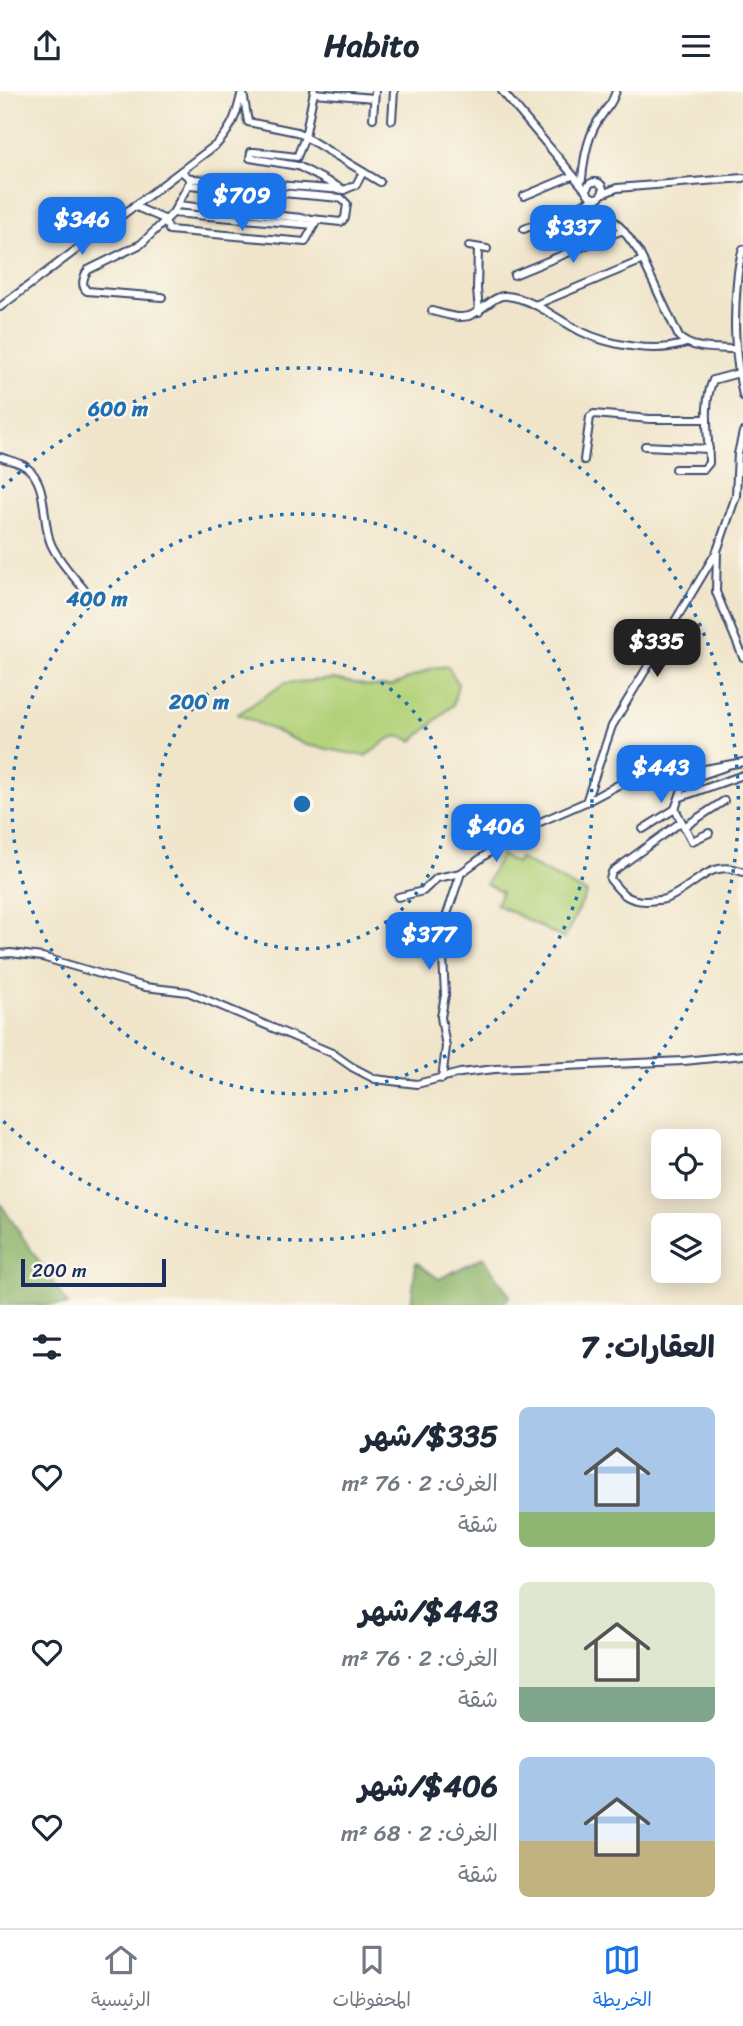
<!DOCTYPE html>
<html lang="ar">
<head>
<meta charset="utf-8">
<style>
  :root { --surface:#fff; --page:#f6f6f7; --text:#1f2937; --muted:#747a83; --line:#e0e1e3; --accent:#1a73e8 }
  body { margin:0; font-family:Sriracha,"Playpen Sans Arabic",sans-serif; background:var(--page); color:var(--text); direction:rtl; height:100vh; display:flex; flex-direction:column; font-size:26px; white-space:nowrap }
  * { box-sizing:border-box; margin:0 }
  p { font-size:23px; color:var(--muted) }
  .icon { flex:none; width:38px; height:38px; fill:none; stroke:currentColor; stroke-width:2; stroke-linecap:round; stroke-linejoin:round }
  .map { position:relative; height:1214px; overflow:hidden; direction:ltr }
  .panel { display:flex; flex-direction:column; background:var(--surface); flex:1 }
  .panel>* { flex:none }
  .fabs { position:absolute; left:651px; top:1038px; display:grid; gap:14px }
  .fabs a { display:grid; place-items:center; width:70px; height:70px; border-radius:10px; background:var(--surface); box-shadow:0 4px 18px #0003; font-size:35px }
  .scale { position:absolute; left:21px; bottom:18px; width:145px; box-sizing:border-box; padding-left:7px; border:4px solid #1b2f5e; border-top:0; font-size:19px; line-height:24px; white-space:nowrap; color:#1b2f5e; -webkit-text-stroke:5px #fbf7ec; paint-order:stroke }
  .price { position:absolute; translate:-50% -60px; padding:0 16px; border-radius:14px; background:var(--accent); color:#fff; font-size:23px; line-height:46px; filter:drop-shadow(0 2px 4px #0008) }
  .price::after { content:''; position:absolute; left:50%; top:42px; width:21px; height:16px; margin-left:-10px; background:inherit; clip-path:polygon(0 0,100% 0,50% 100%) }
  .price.on { background:#222; color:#fff }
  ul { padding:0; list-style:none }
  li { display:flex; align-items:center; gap:21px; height:175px; padding:0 28px }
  li span { display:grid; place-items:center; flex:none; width:196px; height:140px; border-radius:10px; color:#555 }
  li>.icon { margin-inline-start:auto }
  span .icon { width:84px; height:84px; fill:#fffc; stroke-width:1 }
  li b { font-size:30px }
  h2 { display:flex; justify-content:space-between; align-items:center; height:84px; padding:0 28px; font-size:30px }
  header { display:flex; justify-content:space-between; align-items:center; height:91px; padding:0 28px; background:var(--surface); font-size:32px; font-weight:700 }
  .dock { display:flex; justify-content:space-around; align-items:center; height:98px; border-top:2px solid var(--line); background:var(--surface); font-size:19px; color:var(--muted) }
  .dock a { display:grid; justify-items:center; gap:4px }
  .dock .on { color:var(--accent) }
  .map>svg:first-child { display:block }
</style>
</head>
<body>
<header><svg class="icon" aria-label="menu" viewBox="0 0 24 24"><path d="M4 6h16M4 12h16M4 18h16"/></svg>Habito<svg class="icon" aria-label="share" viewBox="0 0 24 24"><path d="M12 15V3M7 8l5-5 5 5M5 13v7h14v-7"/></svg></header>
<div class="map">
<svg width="743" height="1214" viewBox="0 0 743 1214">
  <rect width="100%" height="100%" fill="#fbf7ec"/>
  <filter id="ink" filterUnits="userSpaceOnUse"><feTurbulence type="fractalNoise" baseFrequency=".0143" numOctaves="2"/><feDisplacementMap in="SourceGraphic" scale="14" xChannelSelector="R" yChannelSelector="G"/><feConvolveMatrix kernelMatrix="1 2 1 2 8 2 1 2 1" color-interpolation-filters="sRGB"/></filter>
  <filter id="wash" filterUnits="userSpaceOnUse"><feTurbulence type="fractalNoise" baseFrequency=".00686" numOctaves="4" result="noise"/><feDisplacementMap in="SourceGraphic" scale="28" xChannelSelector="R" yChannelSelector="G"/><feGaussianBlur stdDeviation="1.57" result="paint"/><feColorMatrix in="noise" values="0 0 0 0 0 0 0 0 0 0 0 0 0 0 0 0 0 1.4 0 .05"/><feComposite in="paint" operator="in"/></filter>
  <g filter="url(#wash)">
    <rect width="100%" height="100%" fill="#f0e5ca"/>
    <g fill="#b2d279" stroke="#66806c" stroke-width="2">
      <path d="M448,575L458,593L453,614L413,650C387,638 388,653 365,665L306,654L238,623L285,592L334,588L369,595H392L432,577Z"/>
      <polygon points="501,764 517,772 519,767 587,802 564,848 496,813 502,801 486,793"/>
    </g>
    <g fill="#8db469" stroke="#547264" stroke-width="2">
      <polygon points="0,1112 68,1214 0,1214"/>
      <polygon points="483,1166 510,1205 501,1214 411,1214 416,1171 439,1188"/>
    </g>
  </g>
  <g filter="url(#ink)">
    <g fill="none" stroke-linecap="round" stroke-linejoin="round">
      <defs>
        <g id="minor">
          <polyline points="314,0 305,46 297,66 255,61 251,61 250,67 298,75 344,99"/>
          <polyline points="502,0 588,102"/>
          <polyline points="243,2 248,31 297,41 380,91"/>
          <polyline points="314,2 374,7"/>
          <polyline points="373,27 375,0"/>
          <polyline points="392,29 394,0"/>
          <polyline points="181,80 188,86 194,88 344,99 356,94 363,81"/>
          <path d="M582,88C584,66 588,42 602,24C610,12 611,15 616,0"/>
          <circle cx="595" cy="99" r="8"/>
          <polyline points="602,103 617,97 743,87"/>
          <polyline points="524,105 572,85"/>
          <path d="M591,106L623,139L639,161L679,246C692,259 717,257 734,258"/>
          <polyline points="177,114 341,131 345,127 347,113 341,107 188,94"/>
          <polyline points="134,115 164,128 169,139 305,151 317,129"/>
          <polyline points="173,122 314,134"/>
          <polyline points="524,138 592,109"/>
          <polyline points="469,155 487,158"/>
          <polyline points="478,157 477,198 479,221"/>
          <path d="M743,158C739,169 738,180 737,191C733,233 735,264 743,305"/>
          <polyline points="514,184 623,139"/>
          <path d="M162,206L87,200C80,195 84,184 88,179L141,153L173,122L192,87"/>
          <polyline points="535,214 643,169"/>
          <path d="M0,216L217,53C233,36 237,22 242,0"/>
          <path d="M432,220C444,223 457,228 469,225C482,221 494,203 507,205C534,208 556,228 580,240C608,254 656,263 686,252"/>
          <polyline points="743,341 738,363 736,405 717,460 716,501 743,566"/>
          <polyline points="645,355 709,358"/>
          <path d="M0,366C8,369 19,371 26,376C49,392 41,430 51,453C59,471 75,487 87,502"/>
          <polyline points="584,369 590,326 594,323 650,328 707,328"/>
          <path d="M675,378H704L709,372C709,346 702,314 713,289L739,282"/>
          <polyline points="681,706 743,684"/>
          <polyline points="586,711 612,635 717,460"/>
          <path d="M681,731L612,781L610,788C621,802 627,810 646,810C653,809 661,810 668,807C696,795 710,767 743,781"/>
          <polyline points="684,736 724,710"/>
          <polyline points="643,738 675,718"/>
          <polyline points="709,742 692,750 675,718 685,690 725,676"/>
          <polyline points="398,806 423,800 437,787 461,782 517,741 586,711 618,694 743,671"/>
          <polyline points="0,863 11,862 42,866 145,896 188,901 332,962 352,976 375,988 417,993 460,982 495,978 684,970 743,964"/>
          <polyline points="442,988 446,956 441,926 445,904 443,867 445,829 461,782"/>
        </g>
      </defs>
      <use href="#minor" stroke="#3b4a6e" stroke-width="10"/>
      <use href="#minor" stroke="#fff" stroke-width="6"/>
    </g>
  </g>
  <g fill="none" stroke="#1f6fb2" stroke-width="3.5" stroke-dasharray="3.5 7">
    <circle cx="302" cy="713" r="145"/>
    <circle cx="302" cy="713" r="290"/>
    <path d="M2 397A436 436 0 1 1 2 1029"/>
  </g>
  <circle cx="302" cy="713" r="10" fill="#1f6fb2" stroke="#fbf7ec" stroke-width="3.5"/>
  <g font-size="21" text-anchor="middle" font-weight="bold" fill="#1f6fb2" stroke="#fbf7ec" stroke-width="5" stroke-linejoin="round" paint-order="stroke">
    <text x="118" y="325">600 m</text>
    <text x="97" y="515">400 m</text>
    <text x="199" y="618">200 m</text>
  </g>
</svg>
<div class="fabs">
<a><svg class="icon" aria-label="locate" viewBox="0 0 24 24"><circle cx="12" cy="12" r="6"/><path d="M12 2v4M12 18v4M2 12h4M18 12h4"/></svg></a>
<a><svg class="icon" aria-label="layers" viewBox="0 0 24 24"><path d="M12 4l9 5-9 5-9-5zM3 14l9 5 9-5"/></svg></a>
</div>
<div class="scale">200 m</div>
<b class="price" style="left:242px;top:142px">$709</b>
<b class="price" style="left:82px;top:166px">$346</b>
<b class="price" style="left:573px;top:174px">$337</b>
<b class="price on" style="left:657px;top:588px">$335</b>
<b class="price" style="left:661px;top:714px">$443</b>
<b class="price" style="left:496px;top:773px">$406</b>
<b class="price" style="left:429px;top:881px">$377</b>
</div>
<section class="panel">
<h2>العقارات: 7<svg class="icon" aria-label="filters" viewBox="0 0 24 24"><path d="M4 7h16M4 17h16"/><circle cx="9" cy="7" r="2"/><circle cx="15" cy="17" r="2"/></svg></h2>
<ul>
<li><span style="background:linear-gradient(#a9c7e8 75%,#8fb573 0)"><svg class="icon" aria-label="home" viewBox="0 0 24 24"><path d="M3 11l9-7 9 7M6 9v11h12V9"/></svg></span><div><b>$335/شهر</b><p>الغرف: 2 · 76 m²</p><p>شقة</p></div><svg class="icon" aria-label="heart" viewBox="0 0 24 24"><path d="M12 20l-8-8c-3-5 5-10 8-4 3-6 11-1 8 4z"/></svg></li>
<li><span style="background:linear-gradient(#dfe7d0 75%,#7fa58c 0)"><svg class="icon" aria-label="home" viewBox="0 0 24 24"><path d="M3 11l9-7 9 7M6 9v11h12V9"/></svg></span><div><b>$443/شهر</b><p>الغرف: 2 · 76 m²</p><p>شقة</p></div><svg class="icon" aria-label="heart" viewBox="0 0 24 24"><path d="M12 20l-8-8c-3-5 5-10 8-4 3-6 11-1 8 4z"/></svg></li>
<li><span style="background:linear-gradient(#a9c7e8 60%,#c2b280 0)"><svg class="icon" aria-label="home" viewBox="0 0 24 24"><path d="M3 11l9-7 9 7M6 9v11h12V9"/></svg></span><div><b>$406/شهر</b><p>الغرف: 2 · 68 m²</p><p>شقة</p></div><svg class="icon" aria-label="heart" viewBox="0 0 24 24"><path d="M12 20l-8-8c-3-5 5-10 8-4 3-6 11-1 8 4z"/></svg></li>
</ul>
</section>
<nav class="dock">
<a class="on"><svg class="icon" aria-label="map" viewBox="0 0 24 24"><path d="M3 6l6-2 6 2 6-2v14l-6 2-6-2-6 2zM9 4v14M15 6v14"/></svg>الخريطة</a>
<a><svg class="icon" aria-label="saved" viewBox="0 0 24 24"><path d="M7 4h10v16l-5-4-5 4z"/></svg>المحفوظات</a>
<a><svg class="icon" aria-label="home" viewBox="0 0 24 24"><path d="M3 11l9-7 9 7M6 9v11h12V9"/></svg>الرئيسية</a>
</nav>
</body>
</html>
